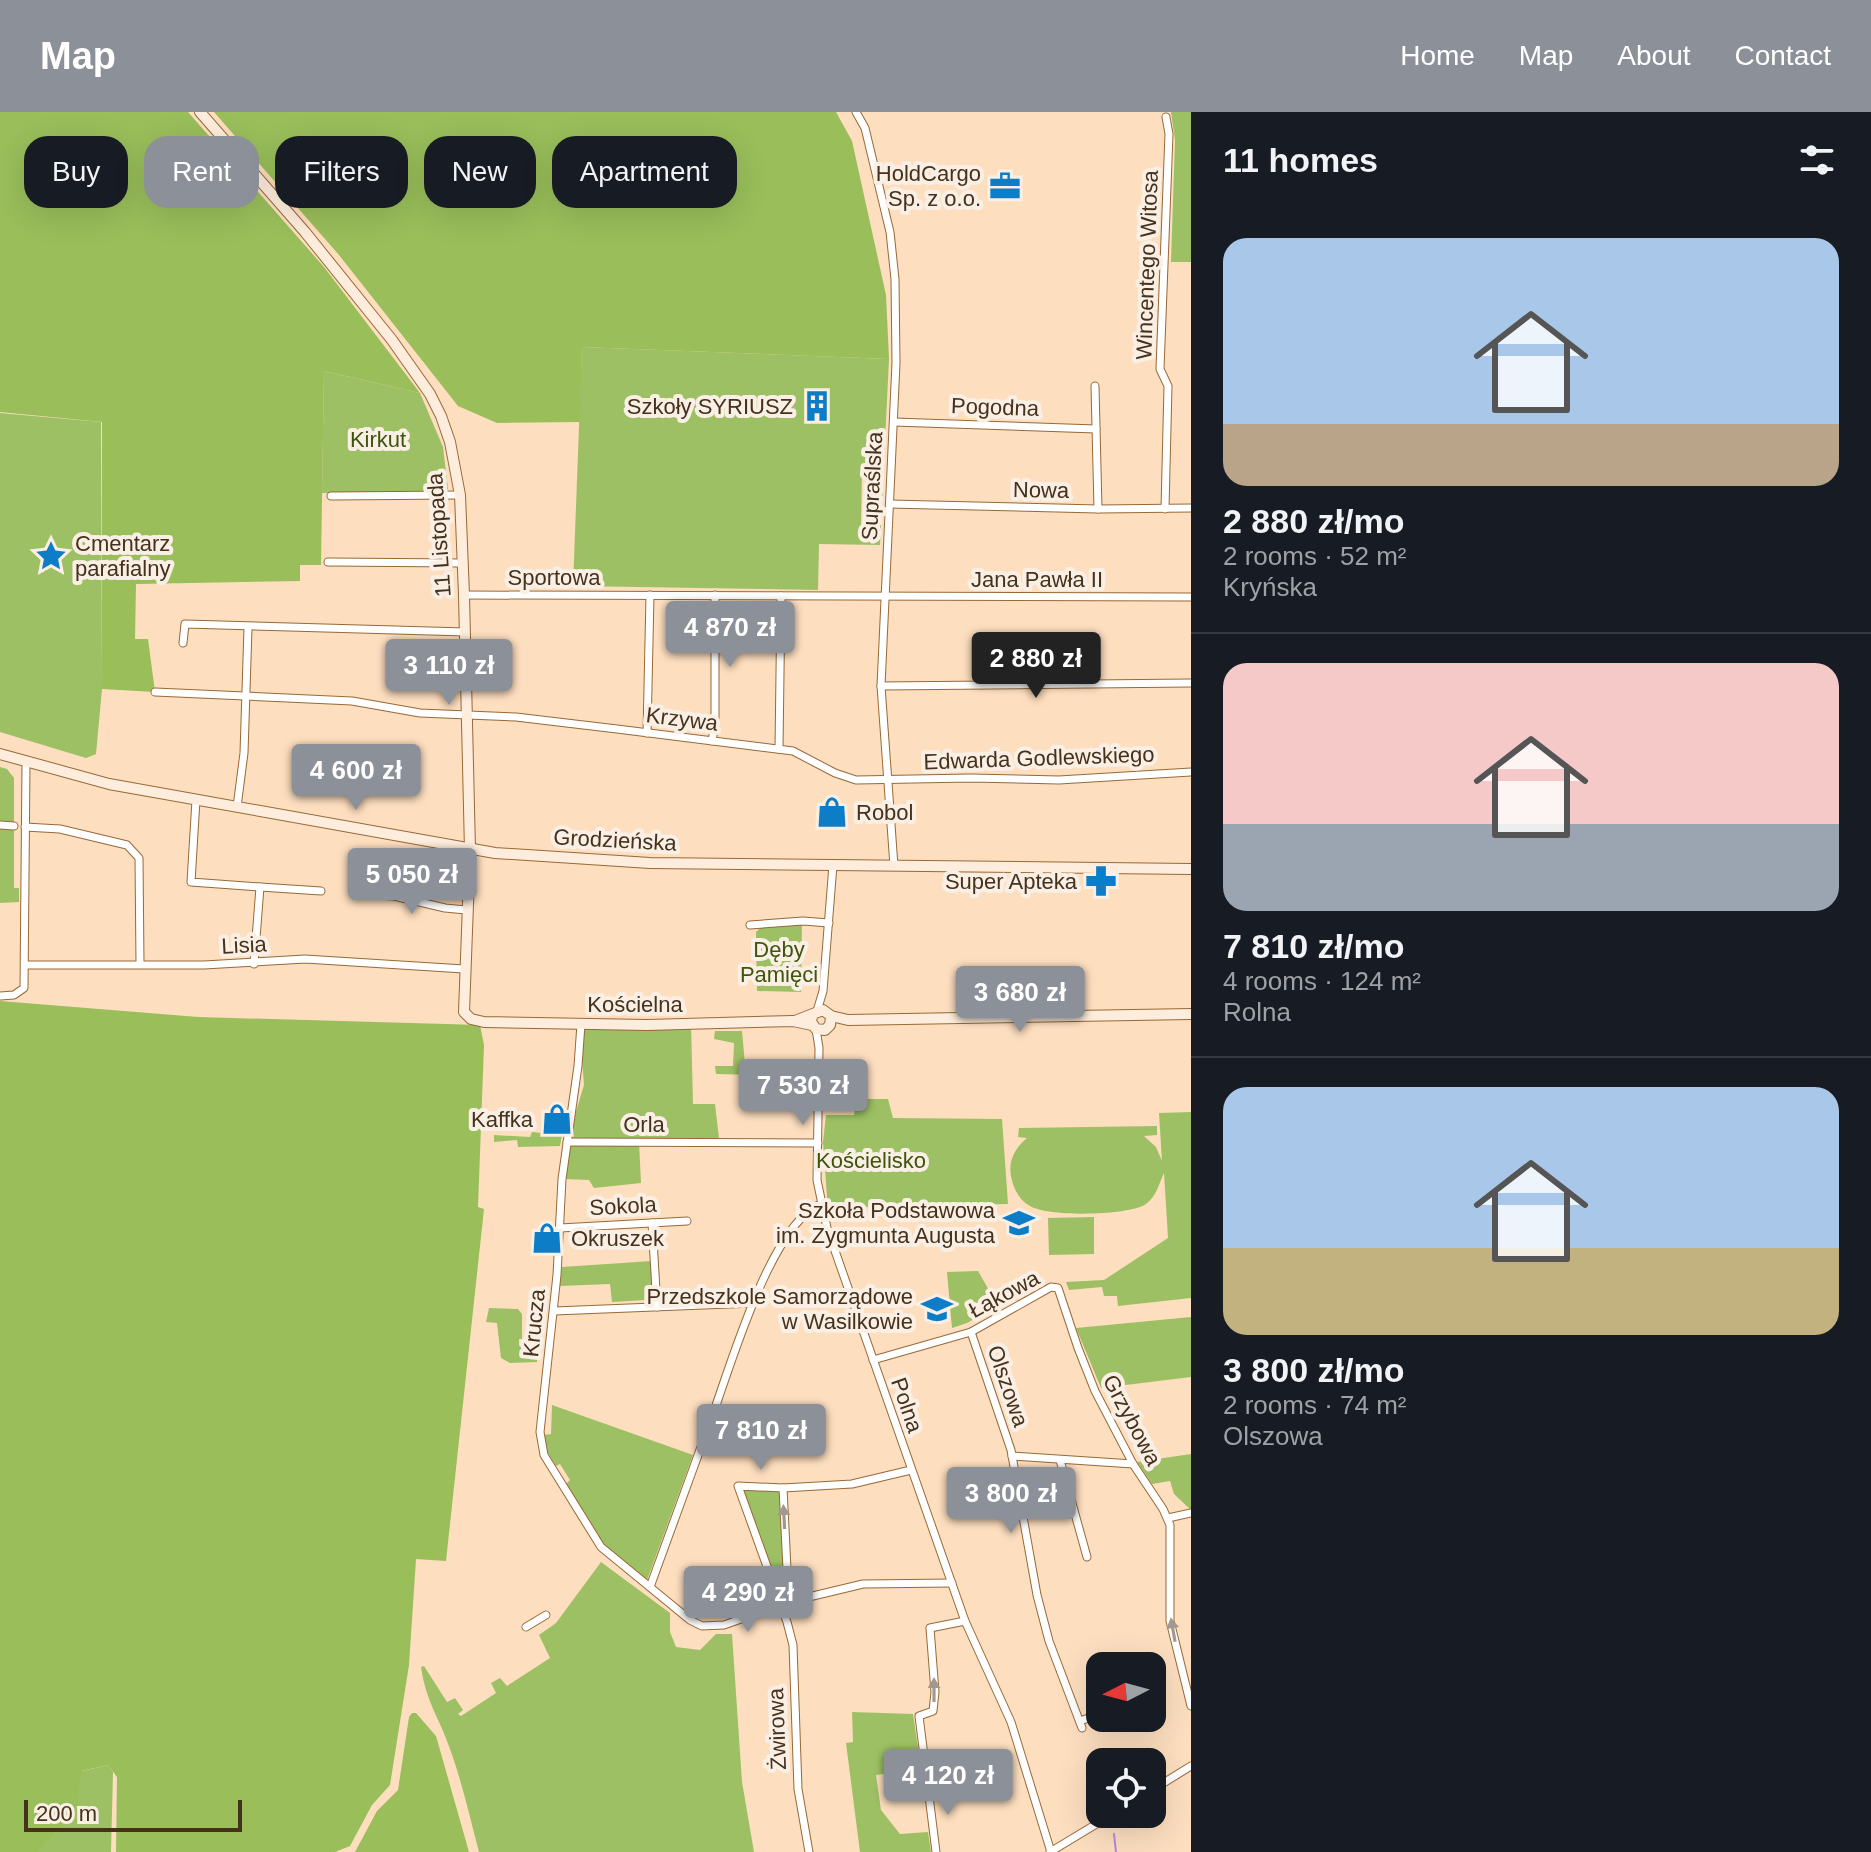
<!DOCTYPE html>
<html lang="en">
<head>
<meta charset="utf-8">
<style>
  :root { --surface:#171b24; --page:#20242c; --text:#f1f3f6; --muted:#9ea1a6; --line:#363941; --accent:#8c9099 }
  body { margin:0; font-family:Helvetica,sans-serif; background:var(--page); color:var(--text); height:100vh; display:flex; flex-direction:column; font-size:30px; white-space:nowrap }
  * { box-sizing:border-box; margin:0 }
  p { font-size:26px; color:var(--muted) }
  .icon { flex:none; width:44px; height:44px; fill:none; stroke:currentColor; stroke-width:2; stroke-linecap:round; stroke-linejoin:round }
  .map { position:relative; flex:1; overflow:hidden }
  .side { display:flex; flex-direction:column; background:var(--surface); width:680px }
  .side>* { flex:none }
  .top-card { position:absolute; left:24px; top:24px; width:760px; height:72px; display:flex; gap:16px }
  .needle { width:52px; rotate:264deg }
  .fabs { position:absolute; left:1086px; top:1540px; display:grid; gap:16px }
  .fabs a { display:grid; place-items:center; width:80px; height:80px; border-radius:16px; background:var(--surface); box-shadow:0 8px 32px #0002; font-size:40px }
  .scale { position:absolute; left:24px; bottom:20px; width:218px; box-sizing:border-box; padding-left:8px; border:4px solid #45311c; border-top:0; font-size:22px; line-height:28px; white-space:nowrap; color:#45311c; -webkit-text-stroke:6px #faefe5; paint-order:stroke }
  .price { position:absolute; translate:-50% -68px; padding:0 18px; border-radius:8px; background:var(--accent); color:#fff; font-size:26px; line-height:52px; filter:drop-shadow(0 2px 4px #0008) }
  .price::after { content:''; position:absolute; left:50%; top:48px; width:24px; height:18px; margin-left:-12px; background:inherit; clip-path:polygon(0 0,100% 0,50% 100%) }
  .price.current { background:#222; color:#fff }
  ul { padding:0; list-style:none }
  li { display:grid; align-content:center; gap:16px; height:424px; padding:0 32px }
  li+li { border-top:2px solid var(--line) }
  li span { display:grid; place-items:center; height:248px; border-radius:24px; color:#555 }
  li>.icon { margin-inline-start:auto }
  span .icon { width:144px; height:144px; fill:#fffc; stroke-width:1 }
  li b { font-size:34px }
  h2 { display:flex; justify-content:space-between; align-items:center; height:96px; padding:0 32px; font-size:34px }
  .chip { padding:0 28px; border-radius:24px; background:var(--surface); box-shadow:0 8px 32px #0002; font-size:28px; line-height:72px }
  .chip.current { background:var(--accent); color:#fff }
  header { display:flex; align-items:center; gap:48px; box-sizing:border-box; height:112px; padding:0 40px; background:var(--accent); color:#fff }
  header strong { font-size:38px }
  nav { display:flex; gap:44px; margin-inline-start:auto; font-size:28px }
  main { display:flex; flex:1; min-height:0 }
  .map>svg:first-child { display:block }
</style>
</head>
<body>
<header>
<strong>Map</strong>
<nav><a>Home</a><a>Map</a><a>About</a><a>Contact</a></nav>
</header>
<main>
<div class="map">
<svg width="1191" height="1740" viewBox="0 0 1191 1740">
  <rect width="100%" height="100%" fill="#fddebf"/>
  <g fill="#9dc064" fill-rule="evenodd">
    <polygon points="1171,0 1191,0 1191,150 1171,150 1175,28"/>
    <path d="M582,235L889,247L880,433L819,432L818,478L573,474ZM868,351H878L882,356L878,426L861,416L862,356Z"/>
    <polygon points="324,259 420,281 443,335 448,377 446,380 322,381"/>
    <polygon points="0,301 101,310 102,577 96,642 86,646 0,620"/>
    <polygon points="0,655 7,657 14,666 14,776 19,776 19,790 0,791"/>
    <polygon points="802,811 801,880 757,879 756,820 760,816"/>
    <polygon points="585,912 691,912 693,992 715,992 719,1026 576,1027 567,1030 584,973 580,923"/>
    <polygon points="715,919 742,919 745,952 760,953 762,963 716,962 715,954 733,954 734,931 714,927"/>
    <polygon points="856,987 888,987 893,1006 1002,1007 1008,1092 870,1095 828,1098 823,1030 826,1003 854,1003"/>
    <path d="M1191,1000V1186L1118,1194L1117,1184H1104L1102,1175L1069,1178L1066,1170L1104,1168L1168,1126L1164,1061C1159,1071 1157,1084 1146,1092C1129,1104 1047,1105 1030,1094C1019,1088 1013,1076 1011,1064C1008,1048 1016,1035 1027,1026L1018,1025L1019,1016L1157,1014V1023L1144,1024L1156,1035L1162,1049L1159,1001Z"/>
    <polygon points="532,1020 562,1023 560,1034 518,1035 517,1028 494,1030 494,1023 530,1025"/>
    <polygon points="639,1030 641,1071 594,1076 589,1068 565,1067 571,1034"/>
    <polygon points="1094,1105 1094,1142 1049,1143 1048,1106"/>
    <polygon points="652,1149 654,1186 652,1191 648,1192 645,1188 612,1190 610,1172 560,1174 562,1155"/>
    <polygon points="978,1159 998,1194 967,1211 952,1216 947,1160"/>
    <polygon points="489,1196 518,1197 522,1202 522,1227 519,1227 519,1234 538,1235 537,1250 510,1251 501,1246 497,1211 486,1210"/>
    <polygon points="1191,1205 1191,1265 1101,1276 1076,1216"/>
    <polygon points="552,1293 693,1343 647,1468 606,1436 566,1372 570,1368 560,1352 556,1354 545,1336 544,1323 551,1322"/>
    <polygon points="1191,1342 1191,1398 1174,1382 1170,1369 1152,1372 1137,1350"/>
    <polygon points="741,1377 781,1377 787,1487 783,1487"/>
    <path d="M601,1450L670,1501V1520L676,1535L700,1538L716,1522H732L742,1670L754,1740H479C470,1706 462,1670 450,1637C439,1605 426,1590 421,1555L424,1554L447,1590L455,1586L463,1598L458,1602L461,1604L496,1581L491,1571L500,1566L507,1574L550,1546L539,1523L556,1511Z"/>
    <polygon points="0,1487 82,1659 108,1653 113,1660 111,1740 0,1740"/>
    <polygon points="852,1600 913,1602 919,1642 899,1646 891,1661 876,1663 881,1698 900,1722 928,1720 931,1740 860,1740 846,1631 853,1630"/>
  </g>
  <g fill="#99be5a">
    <polygon points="0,0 188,0 324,155 420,281 324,259 321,453 300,453 300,469 136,472 135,527 148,527 155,580 102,577 102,310 0,300"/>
    <polygon points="214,0 836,0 852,29 886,183 889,247 582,235 580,310 497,311 458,294 339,143"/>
    <polygon points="0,889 198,905 480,913 484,933 478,1095 484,1097 446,1449 416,1447 409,1553 390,1673 372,1693 350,1734 335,1740 116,1740 117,1665 108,1653 81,1659 77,1694 38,1740 0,1740"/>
    <polygon points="412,1601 416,1601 436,1624 469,1740 355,1740 377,1699 398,1678 409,1605"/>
  </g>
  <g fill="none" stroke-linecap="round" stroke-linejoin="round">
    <polyline stroke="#b488e1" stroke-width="2" points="1114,1722 1116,1740"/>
    <defs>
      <g id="street">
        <polyline points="856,0 865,16 890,120 895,167 896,251 881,574 894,754"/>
        <polyline points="1095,274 1098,397"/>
        <polyline points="894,310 1096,317"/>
        <polyline points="331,384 460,383"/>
        <polyline points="890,392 1098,397 1191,396"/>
        <polyline points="1165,397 1168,274 1160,257 1169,22 1166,5"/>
        <polyline points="328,450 463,451"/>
        <polyline points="464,483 1191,485"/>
        <polyline points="183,531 185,512 465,520"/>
        <polyline points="881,574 1191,571"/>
        <polyline points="155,580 352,589 420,601 516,605 617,617 793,639 835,661 856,668 971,666 1059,668 1191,660"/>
        <polyline points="647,621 650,483"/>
        <polyline points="712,629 715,612 715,483"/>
        <polyline points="779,637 781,484"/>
        <polyline points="196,688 191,770 260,775 254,852"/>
        <polyline points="237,695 244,641 248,516"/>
        <polyline points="0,713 14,714"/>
        <polyline points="25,715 60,717 127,733 139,746 140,852"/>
        <polyline points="260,775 321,779"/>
        <polyline points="358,782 394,784 445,796 466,798"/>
        <polyline points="750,813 803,809 829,811"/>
        <polyline points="25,853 204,853 305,847 464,857"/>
        <polyline points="0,884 14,883 24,876 26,651"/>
        <polyline points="817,899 823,879 833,753"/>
        <polyline points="581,912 578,954 562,1067 557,1163 540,1320 544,1343 601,1435 690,1508 702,1514 724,1513 792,1489 863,1472 952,1471"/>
        <polyline points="816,917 819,936 817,1068 827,1116 965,1509 1011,1610 1051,1740"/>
        <polyline points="567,1030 818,1031"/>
        <polyline points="652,1111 657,1195"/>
        <polyline points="560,1116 687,1109"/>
        <polyline points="554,1199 754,1191"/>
        <polyline points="971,1220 1011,1338 1037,1483 1049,1529 1082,1616"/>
        <polyline points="873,1248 971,1220 1051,1175 1058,1176 1078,1236 1095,1279 1133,1352 1163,1397 1170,1413 1170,1509 1191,1594"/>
        <polyline points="1012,1344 1133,1352"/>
        <polyline points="1060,1348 1087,1445"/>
        <polyline points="783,1376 788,1477 792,1489"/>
        <polyline points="1168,1406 1191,1401"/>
        <path d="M650,1475C670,1421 689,1367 709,1313C728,1263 770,1111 821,1092"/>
        <polyline points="526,1515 546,1503"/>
        <polyline points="1080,1609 1100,1602"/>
        <polyline points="1152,1678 1191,1654"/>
        <polyline points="809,1740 798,1677 793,1533 787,1510 738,1374 783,1376 852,1372 911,1358"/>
        <polyline points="936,1740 919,1604 933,1599 935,1580 930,1516 965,1509"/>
        <polyline points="1050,1740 1113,1702"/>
      </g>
      <g id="secondary">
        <polyline points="200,0 305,120 392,228 430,282 441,304 450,330 460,383 464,483 470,738 464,900 471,907 484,910 647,913 793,909 812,913"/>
        <polyline points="0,642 109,672 495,741 650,751 1191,757"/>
        <polyline points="831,904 848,908 1191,902"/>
        <polyline points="795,909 823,898 831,904 830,913 825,918 816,917 811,910 812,904"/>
      </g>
    </defs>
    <use href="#street" stroke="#976937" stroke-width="9"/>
    <use href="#secondary" stroke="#976937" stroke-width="12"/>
    <use href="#street" stroke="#fff" stroke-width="7"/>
    <use href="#secondary" stroke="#feeddc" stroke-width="10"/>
  </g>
  <defs><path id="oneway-solid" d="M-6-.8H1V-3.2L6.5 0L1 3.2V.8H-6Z" transform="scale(2)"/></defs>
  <g fill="#a2988e">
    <use href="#oneway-solid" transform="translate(784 1405) rotate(-93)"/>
    <use href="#oneway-solid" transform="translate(1173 1518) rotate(-100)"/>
    <use href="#oneway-solid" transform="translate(934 1578) rotate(-90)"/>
  </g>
  <defs>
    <symbol id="office-bare" viewBox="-9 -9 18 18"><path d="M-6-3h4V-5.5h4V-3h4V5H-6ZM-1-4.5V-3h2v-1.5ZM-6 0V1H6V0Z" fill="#0d7dc7" stroke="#faefe5" stroke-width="2.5" paint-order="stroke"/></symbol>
    <symbol id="building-bare" viewBox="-9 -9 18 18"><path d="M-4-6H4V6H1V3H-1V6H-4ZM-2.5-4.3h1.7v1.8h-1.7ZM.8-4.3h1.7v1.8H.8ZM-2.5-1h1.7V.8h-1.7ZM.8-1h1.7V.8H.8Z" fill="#0d7dc7" stroke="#faefe5" stroke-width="2.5" paint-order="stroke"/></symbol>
    <symbol id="sight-bare" viewBox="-9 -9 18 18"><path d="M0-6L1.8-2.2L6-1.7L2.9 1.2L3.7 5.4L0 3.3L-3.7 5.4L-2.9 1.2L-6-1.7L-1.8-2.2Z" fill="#0d7dc7" stroke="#faefe5" stroke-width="2.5" paint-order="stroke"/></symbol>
    <symbol id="shop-bare" viewBox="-9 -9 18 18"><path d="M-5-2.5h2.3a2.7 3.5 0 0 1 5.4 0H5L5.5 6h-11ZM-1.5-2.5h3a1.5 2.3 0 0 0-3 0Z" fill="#0d7dc7" stroke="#faefe5" stroke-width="2.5" paint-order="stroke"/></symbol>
    <symbol id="pharmacy-bare" viewBox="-9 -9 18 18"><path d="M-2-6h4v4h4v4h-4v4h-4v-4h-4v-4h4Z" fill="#0d7dc7" stroke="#faefe5" stroke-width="2.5" paint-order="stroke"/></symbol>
    <symbol id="school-bare" viewBox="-9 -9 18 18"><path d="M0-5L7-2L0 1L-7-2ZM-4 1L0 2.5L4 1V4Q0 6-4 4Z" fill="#0d7dc7" stroke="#faefe5" stroke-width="2.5" paint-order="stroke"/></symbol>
  </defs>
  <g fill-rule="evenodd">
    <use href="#office-bare" x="983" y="52" width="44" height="44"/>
    <use href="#building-bare" x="795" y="272" width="44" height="44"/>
    <use href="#sight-bare" x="29" y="422" width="44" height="44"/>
    <use href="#shop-bare" x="810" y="678" width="44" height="44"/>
    <use href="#pharmacy-bare" x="1079" y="747" width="44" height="44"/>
    <use href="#shop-bare" x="535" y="985" width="44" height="44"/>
    <use href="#school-bare" x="997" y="1089" width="44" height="44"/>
    <use href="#shop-bare" x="525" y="1104" width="44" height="44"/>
    <use href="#school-bare" x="915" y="1175" width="44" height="44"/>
  </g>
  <g text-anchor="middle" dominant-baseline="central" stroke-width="8" stroke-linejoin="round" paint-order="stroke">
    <g font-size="22" fill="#45311c" stroke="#faefe5" text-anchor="end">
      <text x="981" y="61">HoldCargo<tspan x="981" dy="25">Sp. z o.o.</tspan></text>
      <text x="793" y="294">Szkoły SYRIUSZ</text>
      <text x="75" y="431" text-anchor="start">Cmentarz<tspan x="75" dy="25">parafialny</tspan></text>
      <text x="856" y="700" text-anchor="start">Robol</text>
      <text x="1077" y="769">Super Apteka</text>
      <text x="533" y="1007">Kaffka</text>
      <text x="995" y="1098">Szkoła Podstawowa<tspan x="995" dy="25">im. Zygmunta Augusta</tspan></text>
      <text x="571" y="1126" text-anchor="start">Okruszek</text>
      <text x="913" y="1184">Przedszkole Samorządowe<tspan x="913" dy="25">w Wasilkowie</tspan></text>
    </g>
    <g font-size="22" fill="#45311c" stroke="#faefe5">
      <text transform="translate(1147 153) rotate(-88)">Wincentego Witosa</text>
      <text transform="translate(995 295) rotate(2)">Pogodna</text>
      <text transform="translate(872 374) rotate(-87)">Supraślska</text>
      <text transform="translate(1041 378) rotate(1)">Nowa</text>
      <text transform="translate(439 423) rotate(-94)">11 Listopada</text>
      <text x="554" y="465">Sportowa</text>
      <text x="1037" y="467">Jana Pawła II</text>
      <text transform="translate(682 607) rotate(7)">Krzywa</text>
      <text transform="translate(1039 646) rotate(-2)">Edwarda Godlewskiego</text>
      <text transform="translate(615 728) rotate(3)">Grodzieńska</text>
      <text transform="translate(244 833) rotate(-3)">Lisia</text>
      <text x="635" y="892">Kościelna</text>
      <text x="644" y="1012">Orla</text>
      <text transform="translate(623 1094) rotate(-3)">Sokola</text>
      <text transform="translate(1004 1182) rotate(-28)">Łąkowa</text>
      <text transform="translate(534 1211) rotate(-84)">Krucza</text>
      <text transform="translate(1008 1274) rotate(71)">Olszowa</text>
      <text transform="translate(907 1293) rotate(71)">Polna</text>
      <text transform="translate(1132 1308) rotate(62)">Grzybowa</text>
      <text transform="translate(777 1617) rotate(-92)">Żwirowa</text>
    </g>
    <g font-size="22" fill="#3e550c" stroke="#faefe5">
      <text x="378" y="327">Kirkut</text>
      <text x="779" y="837">Dęby<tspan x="779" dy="25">Pamięci</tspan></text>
      <text x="871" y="1048">Kościelisko</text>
    </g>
  </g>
</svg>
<div class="fabs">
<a><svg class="needle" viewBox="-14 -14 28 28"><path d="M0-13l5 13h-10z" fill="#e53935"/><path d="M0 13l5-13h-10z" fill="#9ea1a6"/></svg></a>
<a><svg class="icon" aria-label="locate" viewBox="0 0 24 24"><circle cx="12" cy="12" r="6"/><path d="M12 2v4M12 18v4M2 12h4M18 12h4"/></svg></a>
</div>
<div class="scale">200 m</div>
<b class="price" style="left:730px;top:557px">4 870 zł</b>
<b class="price current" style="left:1036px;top:588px">2 880 zł</b>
<b class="price" style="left:449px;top:595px">3 110 zł</b>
<b class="price" style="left:356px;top:700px">4 600 zł</b>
<b class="price" style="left:412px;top:804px">5 050 zł</b>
<b class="price" style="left:1020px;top:922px">3 680 zł</b>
<b class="price" style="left:803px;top:1015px">7 530 zł</b>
<b class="price" style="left:761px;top:1360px">7 810 zł</b>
<b class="price" style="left:1011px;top:1423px">3 800 zł</b>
<b class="price" style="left:748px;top:1522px">4 290 zł</b>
<b class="price" style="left:948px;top:1705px">4 120 zł</b>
<div class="top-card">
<a class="chip">Buy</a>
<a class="chip current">Rent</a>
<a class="chip">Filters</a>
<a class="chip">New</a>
<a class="chip">Apartment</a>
</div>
</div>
<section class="side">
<h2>11 homes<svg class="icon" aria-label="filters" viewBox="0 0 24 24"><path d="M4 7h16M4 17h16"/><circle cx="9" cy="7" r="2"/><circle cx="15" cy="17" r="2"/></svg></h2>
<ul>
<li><span style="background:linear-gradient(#a9c7e8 75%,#b9a48a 0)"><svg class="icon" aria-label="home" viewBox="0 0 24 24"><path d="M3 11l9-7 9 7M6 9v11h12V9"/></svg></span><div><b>2 880 zł/mo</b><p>2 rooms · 52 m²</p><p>Kryńska</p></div></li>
<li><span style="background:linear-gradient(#f6c9c9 65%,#9aa5b1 0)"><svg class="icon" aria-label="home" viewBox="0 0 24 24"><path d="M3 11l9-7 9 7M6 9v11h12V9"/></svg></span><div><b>7 810 zł/mo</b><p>4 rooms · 124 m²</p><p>Rolna</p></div></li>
<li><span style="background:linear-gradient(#a9c7e8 65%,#c2b280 0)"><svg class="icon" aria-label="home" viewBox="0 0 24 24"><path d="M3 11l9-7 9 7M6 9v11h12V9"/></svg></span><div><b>3 800 zł/mo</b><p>2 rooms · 74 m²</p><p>Olszowa</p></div></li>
</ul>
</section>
</main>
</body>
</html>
